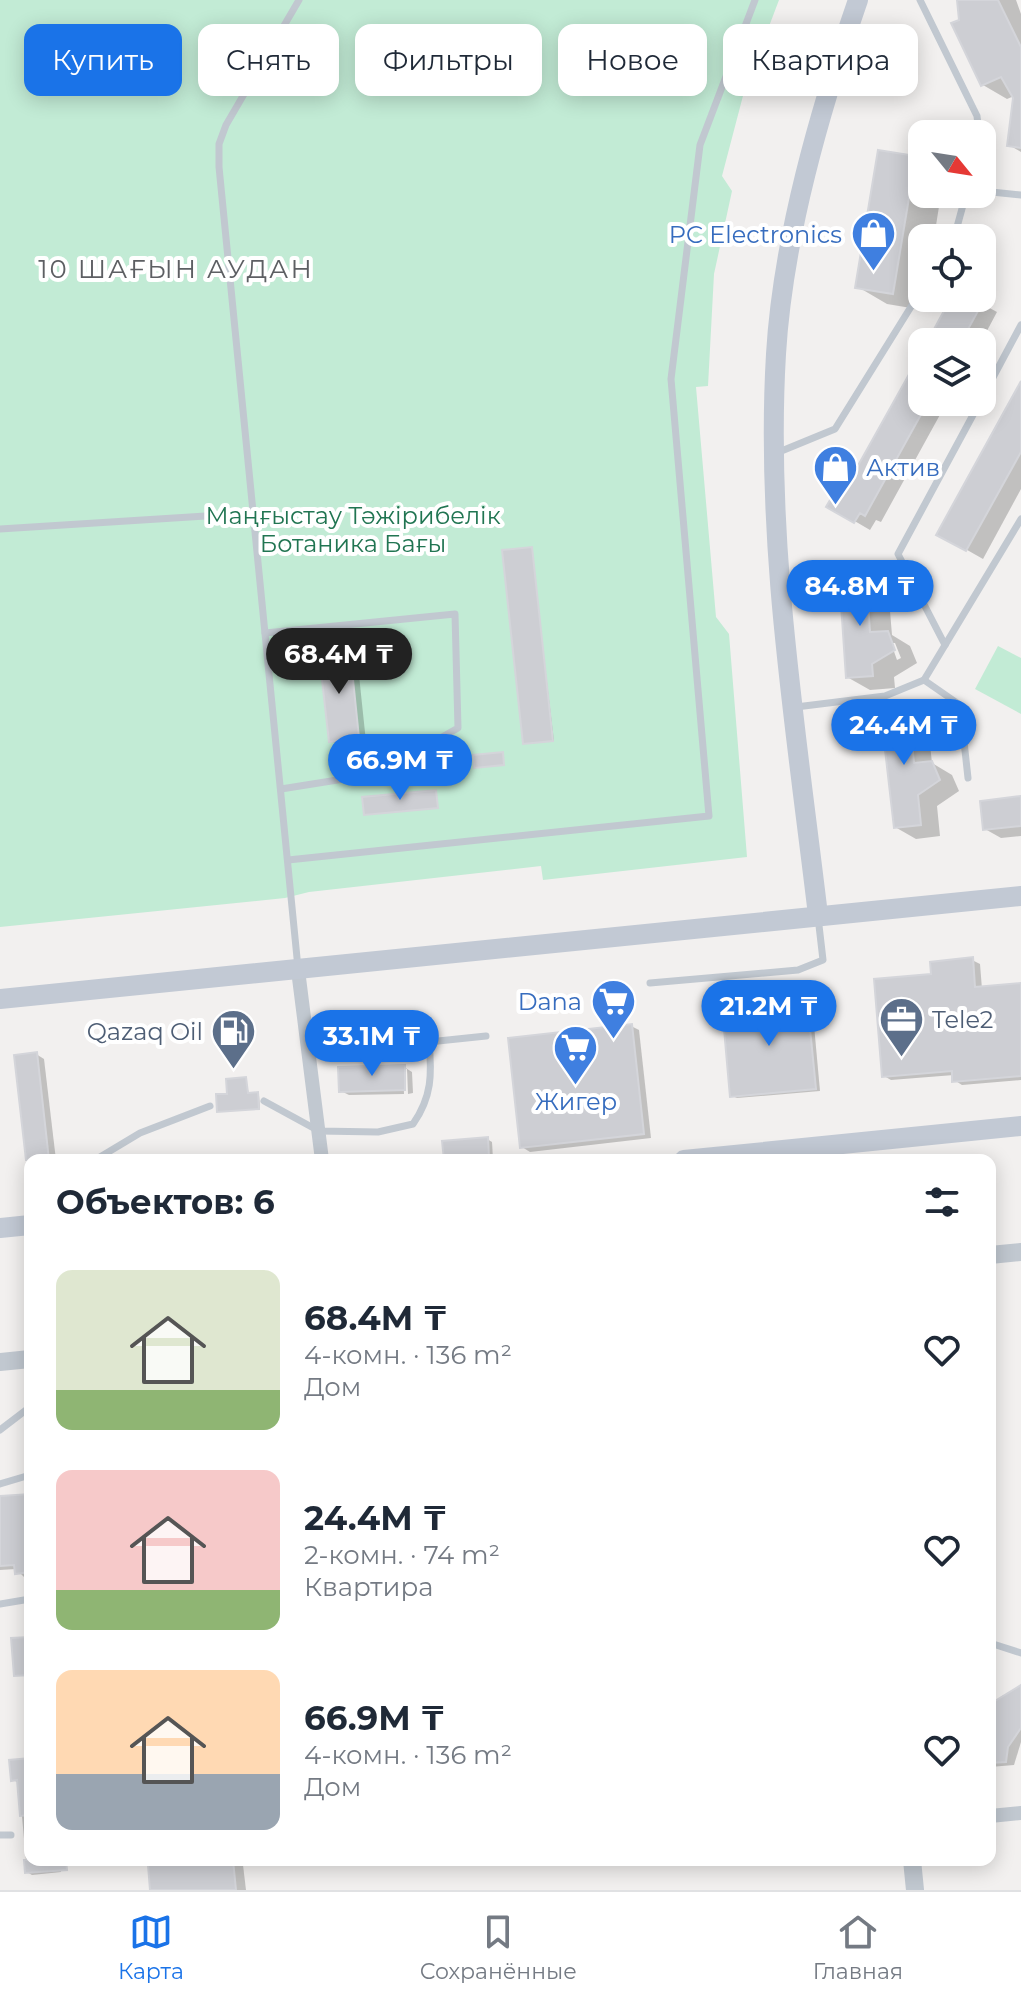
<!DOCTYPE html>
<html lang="ru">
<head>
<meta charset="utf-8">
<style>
  :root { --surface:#fff; --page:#f6f6f7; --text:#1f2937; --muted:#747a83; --line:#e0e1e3; --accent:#1a73e8 }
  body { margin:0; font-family:Montserrat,sans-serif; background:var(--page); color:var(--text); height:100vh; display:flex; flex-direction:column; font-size:30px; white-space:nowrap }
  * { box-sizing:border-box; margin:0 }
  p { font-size:26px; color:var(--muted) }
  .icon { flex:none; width:44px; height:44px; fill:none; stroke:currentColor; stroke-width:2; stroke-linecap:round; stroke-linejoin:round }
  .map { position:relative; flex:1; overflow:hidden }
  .side { position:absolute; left:24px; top:1154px; width:972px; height:712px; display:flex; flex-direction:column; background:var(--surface); border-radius:16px; box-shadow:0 4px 20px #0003 }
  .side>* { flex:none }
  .guide { position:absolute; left:24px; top:24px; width:974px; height:72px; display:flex; gap:16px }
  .needle { width:52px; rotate:120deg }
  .tools { position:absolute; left:908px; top:120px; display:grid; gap:16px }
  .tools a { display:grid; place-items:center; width:88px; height:88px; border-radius:16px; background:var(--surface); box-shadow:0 4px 20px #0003; font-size:40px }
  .price { position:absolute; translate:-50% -68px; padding:0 18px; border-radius:28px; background:var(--accent); color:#fff; font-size:26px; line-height:52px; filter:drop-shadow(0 2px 4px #0008) }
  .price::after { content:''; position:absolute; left:50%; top:48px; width:24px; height:18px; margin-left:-12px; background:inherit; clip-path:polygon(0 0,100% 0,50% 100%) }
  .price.current { background:#222; color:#fff }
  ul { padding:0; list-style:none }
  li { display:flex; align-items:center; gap:24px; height:200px; padding:0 32px }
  li span { display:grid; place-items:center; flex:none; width:224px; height:160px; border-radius:16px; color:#555 }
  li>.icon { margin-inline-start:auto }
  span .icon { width:96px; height:96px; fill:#fffc; stroke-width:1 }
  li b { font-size:34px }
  h2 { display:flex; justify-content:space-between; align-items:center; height:96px; padding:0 32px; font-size:34px }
  .chip { padding:0 28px; border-radius:16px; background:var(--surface); box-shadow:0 4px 20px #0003; font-size:28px; line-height:72px }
  .chip.current { background:var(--accent); color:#fff }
  .menu { display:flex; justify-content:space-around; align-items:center; height:112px; border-top:2px solid var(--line); background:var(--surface); font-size:22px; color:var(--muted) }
  .menu a { display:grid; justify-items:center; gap:4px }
  .menu .current { color:var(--accent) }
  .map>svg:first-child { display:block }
</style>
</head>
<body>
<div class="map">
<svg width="1021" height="1890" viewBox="0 0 1021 1890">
  <rect width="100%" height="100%" fill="#f2f0ef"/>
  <g fill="#c2ebd5">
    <polygon points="0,0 779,0 744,92 722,176 732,191 714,274 708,386 696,387 716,617 729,634 747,857 543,880 541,866 309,892 285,898 0,927"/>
    <polygon points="998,646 1021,658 1021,714 975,689"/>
  </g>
  <g fill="#0003" fill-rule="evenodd">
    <polygon points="959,0 1016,0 1021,14 1021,152 1009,145 1014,96 1007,99 983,85 961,21"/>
    <polygon points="915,158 922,162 922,194 941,194 934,238 922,238 923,310 887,304 858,287"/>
    <polygon points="953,298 971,298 997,312 981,342 929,342"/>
    <polygon points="922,355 922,402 947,402 881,522 876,520 870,530 829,506 847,489"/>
    <polygon points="1021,385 1021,489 983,559 939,534"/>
    <polygon points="531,549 554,741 526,744 525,743"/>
    <path d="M866,574L888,587L892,635L910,646L917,663L894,677L895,688L870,690L847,677ZM891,643H895L901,658L897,660Z"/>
    <polygon points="349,652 357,656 366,742 338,745 330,740"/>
    <polygon points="907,705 927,717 932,763 952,775 959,791 937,806 940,836 916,839 895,827"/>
    <polygon points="1021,798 1021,836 1001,838 985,829"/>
    <polygon points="972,960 980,964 982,989 1021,986 1021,1080 962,1085 954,1080 954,1075 891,1080 884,1076 933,975"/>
    <polygon points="807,1000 812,1003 820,1091 737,1098 732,1096"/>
    <polygon points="631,1026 639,1030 651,1138 530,1152 522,1147"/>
    <polygon points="36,1054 44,1059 56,1160 30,1163 16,1057"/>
    <polygon points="404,1067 412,1072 413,1093 408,1094 407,1069 403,1069 404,1094 349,1095 341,1091"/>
    <polygon points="246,1079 249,1095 259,1095 260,1109 219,1111"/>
    <polygon points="487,1139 492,1142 493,1159 446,1160 444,1143"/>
    <polygon points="30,1495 30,1576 24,1577 16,1569 0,1570 0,1498"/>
    <polygon points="1021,1689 1021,1742 1014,1765 990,1767 990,1707 1002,1696"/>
    <polygon points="30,1760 30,1860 60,1860 61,1872 32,1875 27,1872 19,1783 13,1780"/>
    <polygon points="217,1860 235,1860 243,1865 246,1890 152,1890"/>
  </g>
  <g fill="#cdced3" stroke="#d4d5da" stroke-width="2">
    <polygon points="957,0 998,0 1021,47 1021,148 1007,146 1013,98 1001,77 981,86 951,23 959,20"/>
    <polygon points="878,150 916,156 893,294 855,288"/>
    <polygon points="951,298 976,298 983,302 961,342 927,342"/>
    <polygon points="922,351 922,402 928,402 865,516 860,513 854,523 826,507 840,483 846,487"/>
    <polygon points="1021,381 1021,452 966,551 936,535"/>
    <polygon points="532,547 553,741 523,744 502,550"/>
    <polygon points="866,572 870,632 888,631 895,650 872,664 873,676 846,678 839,574"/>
    <polygon points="350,650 359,738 329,742 319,653"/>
    <polygon points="908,703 914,763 932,761 940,780 918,795 921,825 894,828 880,706"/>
    <polygon points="503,752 504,765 474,768 473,755"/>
    <polygon points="436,790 438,808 364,815 362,797"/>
    <polygon points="1021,796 1021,826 983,830 980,801"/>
    <polygon points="973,957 975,987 1021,983 1021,1076 952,1082 952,1071 882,1077 874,979 931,974 930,962"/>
    <polygon points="807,998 816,1089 730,1097 722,1006"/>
    <polygon points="632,1024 644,1134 520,1148 508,1038"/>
    <polygon points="37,1052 49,1160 26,1160 14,1055"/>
    <polygon points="405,1065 405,1090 339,1092 338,1067"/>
    <polygon points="246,1077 248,1093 258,1092 259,1109 217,1112 216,1094 227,1094 226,1079"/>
    <polygon points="488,1137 489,1157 444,1160 442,1141"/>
    <polygon points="30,1494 30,1572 15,1574 14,1565 0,1566 0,1496"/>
    <polygon points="30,1637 30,1675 14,1676 11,1638"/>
    <polygon points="1021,1685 1021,1728 1008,1747 1006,1762 990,1763 990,1704"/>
    <polygon points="30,1758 30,1815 20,1816 17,1780 11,1781 9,1760"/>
    <polygon points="24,1860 66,1860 67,1870 25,1873"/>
    <polygon points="196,1860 233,1860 236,1890 150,1890 148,1865"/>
  </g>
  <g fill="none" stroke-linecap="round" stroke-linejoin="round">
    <g stroke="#c1c8d0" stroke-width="7">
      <polyline points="920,0 977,116 979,134"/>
      <polyline points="982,191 1021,195"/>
      <polyline points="954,238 966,194"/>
      <polyline points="982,398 1021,325"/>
      <polyline points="779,452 835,429 922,289"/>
      <polyline points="0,529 253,513"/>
      <polyline points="265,633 455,614 458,728 400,761 350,778 281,789"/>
      <polyline points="945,645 898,554 980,402"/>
      <polyline points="924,680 1021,519"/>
      <polyline points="796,707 885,696 924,680 960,705 968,778"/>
      <polyline points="288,860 709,816 671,379 700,145 755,0"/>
      <polyline points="298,968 219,167 219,144 226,125 299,0"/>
      <polyline points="650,983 798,970 823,960 818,917"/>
      <polyline points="308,1046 419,1043 486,1036"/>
      <path d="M264,1101L319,1131L378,1132L413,1124C432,1097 432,1074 429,1042"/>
      <polyline points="95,1160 140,1133 210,1106"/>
      <polyline points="0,1430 30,1407"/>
      <polyline points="0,1484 30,1475"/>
      <polyline points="0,1604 30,1599"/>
      <polyline points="990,1643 1021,1653"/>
      <polyline points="0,1835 11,1835"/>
    </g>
    <g stroke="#c1c8d0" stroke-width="14">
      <polyline points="298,970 322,1160"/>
      <polyline points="990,1816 1021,1813"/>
    </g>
    <g stroke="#c1c8d0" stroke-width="18">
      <polyline points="990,1255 1021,1252"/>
      <polyline points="0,1362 30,1359"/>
      <polyline points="912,1860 915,1890"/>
    </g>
    <g stroke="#c2c9d4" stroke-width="20">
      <path d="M818,915C796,729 765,541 776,354C783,237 820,110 858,0"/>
      <polyline points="0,999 1021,896"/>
      <polyline points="684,1160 1021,1126"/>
      <polyline points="0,1228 30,1225"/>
    </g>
  </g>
  <defs>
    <symbol id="shop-pin" viewBox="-11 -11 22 30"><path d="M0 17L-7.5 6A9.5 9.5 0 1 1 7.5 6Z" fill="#3f7fe0" stroke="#fff"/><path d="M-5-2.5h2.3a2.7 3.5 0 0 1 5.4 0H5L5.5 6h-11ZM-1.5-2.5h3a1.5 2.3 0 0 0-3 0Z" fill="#fff"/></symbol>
    <symbol id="supermarket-pin" viewBox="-11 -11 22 30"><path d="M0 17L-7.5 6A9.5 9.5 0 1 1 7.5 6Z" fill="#3f7fe0" stroke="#fff"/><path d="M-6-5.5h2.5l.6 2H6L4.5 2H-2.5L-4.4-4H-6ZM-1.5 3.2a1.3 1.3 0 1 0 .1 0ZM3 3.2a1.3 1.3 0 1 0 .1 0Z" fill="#fff"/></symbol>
    <symbol id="office-pin" viewBox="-11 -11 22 30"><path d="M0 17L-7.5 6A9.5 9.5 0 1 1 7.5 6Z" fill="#5c6f8a" stroke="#fff"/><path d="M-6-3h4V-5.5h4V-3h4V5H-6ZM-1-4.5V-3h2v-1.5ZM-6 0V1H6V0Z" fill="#fff"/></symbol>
    <symbol id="fuel-pin" viewBox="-11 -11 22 30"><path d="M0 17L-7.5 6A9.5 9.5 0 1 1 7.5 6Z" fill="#5c6f8a" stroke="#fff"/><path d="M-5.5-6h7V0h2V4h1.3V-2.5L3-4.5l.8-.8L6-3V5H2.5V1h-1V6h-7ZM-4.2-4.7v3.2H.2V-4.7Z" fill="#fff"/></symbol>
  </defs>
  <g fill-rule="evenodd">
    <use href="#shop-pin" x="848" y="208" width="51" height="69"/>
    <use href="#shop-pin" x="810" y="442" width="51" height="69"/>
    <use href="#supermarket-pin" x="588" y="976" width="51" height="69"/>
    <use href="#office-pin" x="876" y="994" width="51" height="69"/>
    <use href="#fuel-pin" x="208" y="1006" width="51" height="69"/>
    <use href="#supermarket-pin" x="550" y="1022" width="51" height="69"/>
  </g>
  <g text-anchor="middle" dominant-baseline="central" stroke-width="8" stroke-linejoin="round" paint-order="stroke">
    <g font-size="24" fill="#366cbe" stroke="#fff" text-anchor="end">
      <text x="842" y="234">PC Electronics</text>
      <text x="866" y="467" text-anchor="start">Актив</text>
      <text x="582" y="1001">Dana</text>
      <text x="576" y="1101" text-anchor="middle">Жигер</text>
    </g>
    <g font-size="24" fill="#217552" stroke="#fff">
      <text x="353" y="515">Маңғыстау Тәжірибелік<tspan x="353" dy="28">Ботаника Бағы</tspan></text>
    </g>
    <g font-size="24" fill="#4e5e75" stroke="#fff" text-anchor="start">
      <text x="932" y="1019">Tele2</text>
      <text x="203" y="1031" text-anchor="end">Qazaq Oil</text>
    </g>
    <g font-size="26" letter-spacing="2" fill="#5d5f63" stroke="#fff">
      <text x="176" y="269">10 ШАҒЫН АУДАН</text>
    </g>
  </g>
</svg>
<div class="tools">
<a><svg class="needle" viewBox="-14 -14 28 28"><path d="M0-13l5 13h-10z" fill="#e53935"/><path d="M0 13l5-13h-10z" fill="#747a83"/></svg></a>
<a><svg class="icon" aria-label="locate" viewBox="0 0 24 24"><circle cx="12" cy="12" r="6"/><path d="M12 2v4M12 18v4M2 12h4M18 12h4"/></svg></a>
<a><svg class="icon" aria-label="layers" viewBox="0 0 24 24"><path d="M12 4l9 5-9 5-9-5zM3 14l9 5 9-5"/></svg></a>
</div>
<b class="price" style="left:860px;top:628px">84.8M ₸</b>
<b class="price current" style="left:339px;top:696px">68.4M ₸</b>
<b class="price" style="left:904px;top:767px">24.4M ₸</b>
<b class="price" style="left:400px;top:802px">66.9M ₸</b>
<b class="price" style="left:769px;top:1048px">21.2M ₸</b>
<b class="price" style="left:372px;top:1078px">33.1M ₸</b>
<div class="guide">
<a class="chip current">Купить</a>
<a class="chip">Снять</a>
<a class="chip">Фильтры</a>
<a class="chip">Новое</a>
<a class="chip">Квартира</a>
</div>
<section class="side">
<h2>Объектов: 6<svg class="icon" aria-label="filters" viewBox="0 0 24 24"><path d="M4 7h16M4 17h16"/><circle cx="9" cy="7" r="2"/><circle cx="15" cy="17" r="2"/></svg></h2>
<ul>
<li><span style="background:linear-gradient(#dfe7d0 75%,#8fb573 0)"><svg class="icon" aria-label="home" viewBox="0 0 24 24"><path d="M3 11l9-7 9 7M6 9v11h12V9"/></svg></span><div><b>68.4M ₸</b><p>4-комн. · 136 m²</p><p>Дом</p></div><svg class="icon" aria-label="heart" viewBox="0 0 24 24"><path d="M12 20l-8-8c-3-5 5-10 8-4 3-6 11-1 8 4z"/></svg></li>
<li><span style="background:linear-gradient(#f6c9c9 75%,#8fb573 0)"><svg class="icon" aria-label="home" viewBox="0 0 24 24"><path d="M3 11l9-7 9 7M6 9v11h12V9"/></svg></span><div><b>24.4M ₸</b><p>2-комн. · 74 m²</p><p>Квартира</p></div><svg class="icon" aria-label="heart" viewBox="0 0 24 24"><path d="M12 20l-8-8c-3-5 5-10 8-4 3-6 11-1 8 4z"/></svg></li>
<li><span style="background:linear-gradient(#ffd9b3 65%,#9aa5b1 0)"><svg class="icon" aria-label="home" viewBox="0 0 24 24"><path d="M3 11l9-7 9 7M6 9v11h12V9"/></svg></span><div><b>66.9M ₸</b><p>4-комн. · 136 m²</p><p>Дом</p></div><svg class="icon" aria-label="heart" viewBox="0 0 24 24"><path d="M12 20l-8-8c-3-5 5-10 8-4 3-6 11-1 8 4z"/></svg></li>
</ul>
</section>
</div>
<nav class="menu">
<a class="current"><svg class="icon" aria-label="map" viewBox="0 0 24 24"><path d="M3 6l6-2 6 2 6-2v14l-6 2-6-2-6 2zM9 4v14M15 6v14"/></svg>Карта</a>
<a><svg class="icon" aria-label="saved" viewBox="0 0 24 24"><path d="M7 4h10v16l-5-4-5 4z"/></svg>Сохранённые</a>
<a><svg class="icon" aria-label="home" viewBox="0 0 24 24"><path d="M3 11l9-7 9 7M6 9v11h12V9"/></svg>Главная</a>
</nav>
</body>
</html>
